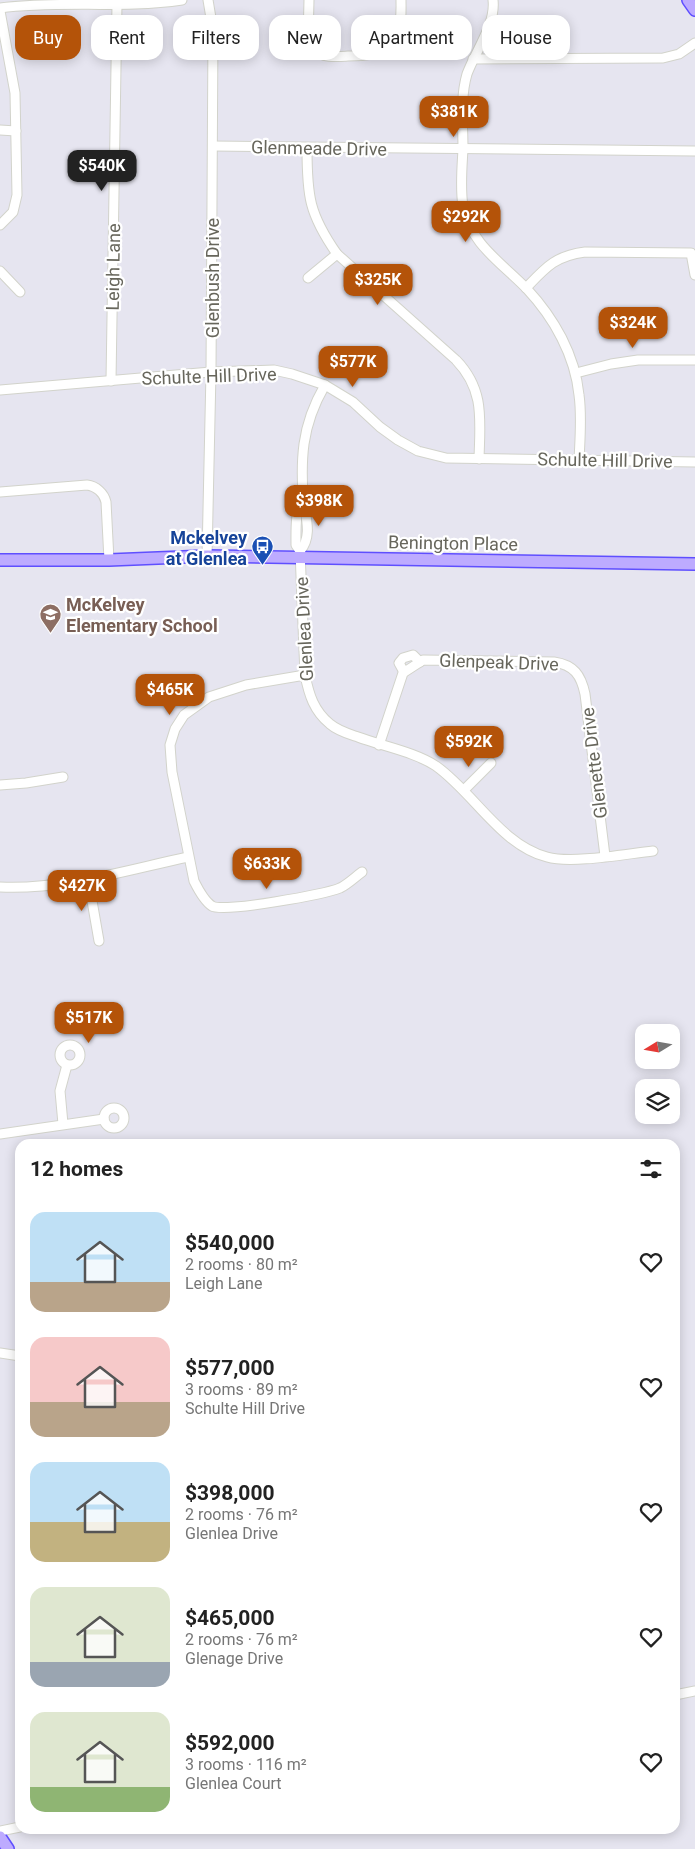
<!DOCTYPE html>
<html lang="en">
<head>
<meta charset="utf-8">
<style>
  :root { --surface:#fff; --page:#f2f2f2; --text:#222; --muted:#767676; --accent:#b45309 }
  body { margin:0; font-family:Roboto,sans-serif; background:var(--page); color:var(--text); height:100vh; display:flex; flex-direction:column; font-size:19px; white-space:nowrap }
  * { box-sizing:border-box; margin:0 }
  p { font-size:16px; color:var(--muted) }
  .icon { flex:none; width:28px; height:28px; fill:none; stroke:currentColor; stroke-width:2; stroke-linecap:round; stroke-linejoin:round }
  .map { position:relative; flex:1; overflow:hidden }
  .drawer { position:absolute; left:15px; top:1139px; width:665px; height:695px; display:flex; flex-direction:column; background:var(--surface); border-radius:15px; box-shadow:0 2px 12px #0003 }
  .drawer>* { flex:none }
  .banner { position:absolute; left:15px; top:15px; width:665px; height:45px; display:flex; gap:10px }
  .needle { width:32px; rotate:259deg }
  .buttons { position:absolute; left:635px; top:1024px; display:grid; gap:10px }
  .buttons a { display:grid; place-items:center; width:45px; height:45px; border-radius:10px; background:var(--surface); box-shadow:0 2px 12px #0003; font-size:25px }
  .price { position:absolute; translate:-50% -42px; padding:0 11px; border-radius:10px; background:var(--accent); color:#fff; font-size:16px; line-height:32px; filter:drop-shadow(0 1px 2px #0008) }
  .price::after { content:''; position:absolute; left:50%; top:30px; width:15px; height:11px; margin-left:-8px; background:inherit; clip-path:polygon(0 0,100% 0,50% 100%) }
  .price.active { background:#222; color:#fff }
  ul { padding:0; list-style:none }
  li { display:flex; align-items:center; gap:15px; height:125px; padding:0 15px }
  li span { display:grid; place-items:center; flex:none; width:140px; height:100px; border-radius:15px; color:#555 }
  li>.icon { margin-inline-start:auto }
  span .icon { width:60px; height:60px; fill:#fffc; stroke-width:1 }
  li b { font-size:21px }
  h2 { display:flex; justify-content:space-between; align-items:center; height:60px; padding:0 15px; font-size:21px }
  .pill { padding:0 18px; border-radius:15px; background:var(--surface); box-shadow:0 2px 12px #0003; font-size:18px; line-height:45px }
  .pill.active { background:var(--accent); color:#fff }
  .map>svg:first-child { display:block }
</style>
</head>
<body>
<div class="map">
<svg width="695" height="1849" viewBox="0 0 695 1849">
  <rect width="100%" height="100%" fill="#e6e5f0"/>
  <g fill="none" stroke-linecap="round" stroke-linejoin="round">
    <defs>
      <g id="minor">
        <path d="M309,0L308,41C316,59 332,57 348,56C356,56 364,56 371,54C381,50 392,39 397,30C402,22 401,10 401,0"/>
        <path d="M493,0C496,24 475,52 467,74C460,98 463,125 463,149C462,168 460,188 463,206C471,245 501,262 527,289C554,318 575,355 579,395C582,416 580,438 579,460"/>
        <path d="M0,8C60,0 122,9 182,0"/>
        <polyline points="0,11 15,93 17,195 13,212 0,225"/>
        <polyline points="473,59 663,58 679,54 695,43"/>
        <polyline points="0,130 16,131"/>
        <polyline points="213,146 695,151"/>
        <path d="M307,148C307,196 309,214 337,254L456,360C485,390 480,420 479,459"/>
        <polyline points="0,271 20,292"/>
        <polyline points="308,278 337,254"/>
        <path d="M526,288C546,267 555,256 585,252L691,253L695,275"/>
        <polyline points="576,373 611,364 638,360 695,360"/>
        <polyline points="111,381 117,4"/>
        <polyline points="0,390 211,372 274,370 292,374 325,385 353,402 380,427 398,440 418,451 446,458 695,462"/>
        <path d="M0,492L87,485C96,486 104,493 106,502L109,560"/>
        <path d="M303,496C295,511 296,529 296,545L300,551L305,675C309,695 314,711 330,724C338,731 349,734 358,737C382,746 415,752 436,766C474,793 501,845 547,857C572,864 625,854 653,851"/>
        <path d="M300,551C314,535 304,513 303,495C302,479 302,459 304,444C307,422 314,404 325,385"/>
        <polyline points="207,556 211,372 213,30 208,0"/>
        <polyline points="404,672 399,663 403,658 413,655 420,662"/>
        <path d="M305,675L246,685L209,697L184,715L175,729L170,745L172,772L194,881C198,889 204,901 212,906C224,913 325,894 340,888C348,884 355,877 362,872"/>
        <path d="M379,745L403,673L423,660L554,662C574,665 581,675 585,694L605,856"/>
        <polyline points="0,785 26,783 63,777"/>
        <polyline points="464,790 491,763"/>
        <polyline points="88,878 99,941"/>
        <path d="M0,887C63,890 127,870 188,857"/>
        <circle cx="70" cy="1055" r="10"/>
        <circle cx="114" cy="1118" r="10"/>
        <polyline points="63,1124 60,1091 67,1065"/>
        <polyline points="0,1134 104,1119"/>
        <polyline points="0,1353 20,1356"/>
        <polyline points="675,1695 695,1691"/>
        <polyline points="0,1831 20,1827"/>
      </g>
      <g id="major">
        <polyline points="688,0 695,10"/>
        <polyline points="0,560 109,560 207,556 695,564"/>
        <polyline points="0,1837 8,1849"/>
      </g>
    </defs>
    <use href="#minor" stroke="#d2d3cb" stroke-width="11"/>
    <use href="#major" stroke="#5f4fff" stroke-width="14"/>
    <use href="#minor" stroke="#fff" stroke-width="9"/>
    <use href="#major" stroke="#bdabff" stroke-width="11"/>
  </g>
  <defs>
    <symbol id="bus-pin" viewBox="-11 -11 22 30"><path d="M0 17L-7.5 6A9.5 9.5 0 1 1 7.5 6Z" fill="#1a4fb4" stroke="#fff"/><path d="M-5-6H5V4H4V6H2V4H-2V6H-4V4H-5ZM-3.5-4V0h7V-4ZM-3.5 1.2v1.5H-2V1.2ZM2 1.2v1.5H3.5V1.2Z" fill="#fff"/></symbol>
    <symbol id="school-pin" viewBox="-11 -11 22 30"><path d="M0 17L-7.5 6A9.5 9.5 0 1 1 7.5 6Z" fill="#8d6e63" stroke="#fff"/><path d="M0-5L7-2L0 1L-7-2ZM-4 1L0 2.5L4 1V4Q0 6-4 4Z" fill="#fff"/></symbol>
  </defs>
  <g fill-rule="evenodd">
    <use href="#bus-pin" x="250" y="534" width="25" height="34"/>
    <use href="#school-pin" x="38" y="602" width="25" height="34"/>
  </g>
  <g text-anchor="middle" dominant-baseline="central" stroke-width="4.5" stroke-linejoin="round" paint-order="stroke">
    <g font-size="18" fill="#67665c" stroke="#fff">
      <text transform="translate(319 148) rotate(1)">Glenmeade Drive</text>
      <text transform="translate(113 267) rotate(-89)">Leigh Lane</text>
      <text transform="translate(212 278) rotate(-90)">Glenbush Drive</text>
      <text transform="translate(209 376) rotate(-2)">Schulte Hill Drive</text>
      <text transform="translate(605 460) rotate(1)">Schulte Hill Drive</text>
      <text transform="translate(453 543) rotate(1)">Benington Place</text>
      <text transform="translate(304 629) rotate(-93)">Glenlea Drive</text>
      <text transform="translate(499 662) rotate(2)">Glenpeak Drive</text>
      <text transform="translate(594 763) rotate(-97)">Glenette Drive</text>
    </g>
    <g font-size="18" font-weight="bold" fill="#164399" stroke="#fff" text-anchor="end">
      <text x="247" y="537">Mckelvey<tspan x="247" dy="21">at Glenlea</tspan></text>
    </g>
    <g font-size="18" font-weight="bold" fill="#785e54" stroke="#fff" text-anchor="start">
      <text x="66" y="604">McKelvey<tspan x="66" dy="21">Elementary School</tspan></text>
    </g>
  </g>
</svg>
<div class="buttons">
<a><svg class="needle" viewBox="-14 -14 28 28"><path d="M0-13l5 13h-10z" fill="#e53935"/><path d="M0 13l5-13h-10z" fill="#767676"/></svg></a>
<a><svg class="icon" aria-label="layers" viewBox="0 0 24 24"><path d="M12 4l9 5-9 5-9-5zM3 14l9 5 9-5"/></svg></a>
</div>
<b class="price" style="left:454px;top:138px">$381K</b>
<b class="price active" style="left:102px;top:192px">$540K</b>
<b class="price" style="left:466px;top:243px">$292K</b>
<b class="price" style="left:378px;top:306px">$325K</b>
<b class="price" style="left:633px;top:349px">$324K</b>
<b class="price" style="left:353px;top:388px">$577K</b>
<b class="price" style="left:319px;top:527px">$398K</b>
<b class="price" style="left:170px;top:716px">$465K</b>
<b class="price" style="left:469px;top:768px">$592K</b>
<b class="price" style="left:267px;top:890px">$633K</b>
<b class="price" style="left:82px;top:912px">$427K</b>
<b class="price" style="left:89px;top:1044px">$517K</b>
<div class="banner">
<a class="pill active">Buy</a>
<a class="pill">Rent</a>
<a class="pill">Filters</a>
<a class="pill">New</a>
<a class="pill">Apartment</a>
<a class="pill">House</a>
</div>
<section class="drawer">
<h2>12 homes<svg class="icon" aria-label="filters" viewBox="0 0 24 24"><path d="M4 7h16M4 17h16"/><circle cx="9" cy="7" r="2"/><circle cx="15" cy="17" r="2"/></svg></h2>
<ul>
<li><span style="background:linear-gradient(#bfe0f5 70%,#b9a48a 0)"><svg class="icon" aria-label="home" viewBox="0 0 24 24"><path d="M3 11l9-7 9 7M6 9v11h12V9"/></svg></span><div><b>$540,000</b><p>2 rooms · 80 m²</p><p>Leigh Lane</p></div><svg class="icon" aria-label="heart" viewBox="0 0 24 24"><path d="M12 20l-8-8c-3-5 5-10 8-4 3-6 11-1 8 4z"/></svg></li>
<li><span style="background:linear-gradient(#f6c9c9 65%,#b9a48a 0)"><svg class="icon" aria-label="home" viewBox="0 0 24 24"><path d="M3 11l9-7 9 7M6 9v11h12V9"/></svg></span><div><b>$577,000</b><p>3 rooms · 89 m²</p><p>Schulte Hill Drive</p></div><svg class="icon" aria-label="heart" viewBox="0 0 24 24"><path d="M12 20l-8-8c-3-5 5-10 8-4 3-6 11-1 8 4z"/></svg></li>
<li><span style="background:linear-gradient(#bfe0f5 60%,#c2b280 0)"><svg class="icon" aria-label="home" viewBox="0 0 24 24"><path d="M3 11l9-7 9 7M6 9v11h12V9"/></svg></span><div><b>$398,000</b><p>2 rooms · 76 m²</p><p>Glenlea Drive</p></div><svg class="icon" aria-label="heart" viewBox="0 0 24 24"><path d="M12 20l-8-8c-3-5 5-10 8-4 3-6 11-1 8 4z"/></svg></li>
<li><span style="background:linear-gradient(#dfe7d0 75%,#9aa5b1 0)"><svg class="icon" aria-label="home" viewBox="0 0 24 24"><path d="M3 11l9-7 9 7M6 9v11h12V9"/></svg></span><div><b>$465,000</b><p>2 rooms · 76 m²</p><p>Glenage Drive</p></div><svg class="icon" aria-label="heart" viewBox="0 0 24 24"><path d="M12 20l-8-8c-3-5 5-10 8-4 3-6 11-1 8 4z"/></svg></li>
<li><span style="background:linear-gradient(#dfe7d0 75%,#8fb573 0)"><svg class="icon" aria-label="home" viewBox="0 0 24 24"><path d="M3 11l9-7 9 7M6 9v11h12V9"/></svg></span><div><b>$592,000</b><p>3 rooms · 116 m²</p><p>Glenlea Court</p></div><svg class="icon" aria-label="heart" viewBox="0 0 24 24"><path d="M12 20l-8-8c-3-5 5-10 8-4 3-6 11-1 8 4z"/></svg></li>
</ul>
</section>
</div>
</body>
</html>
